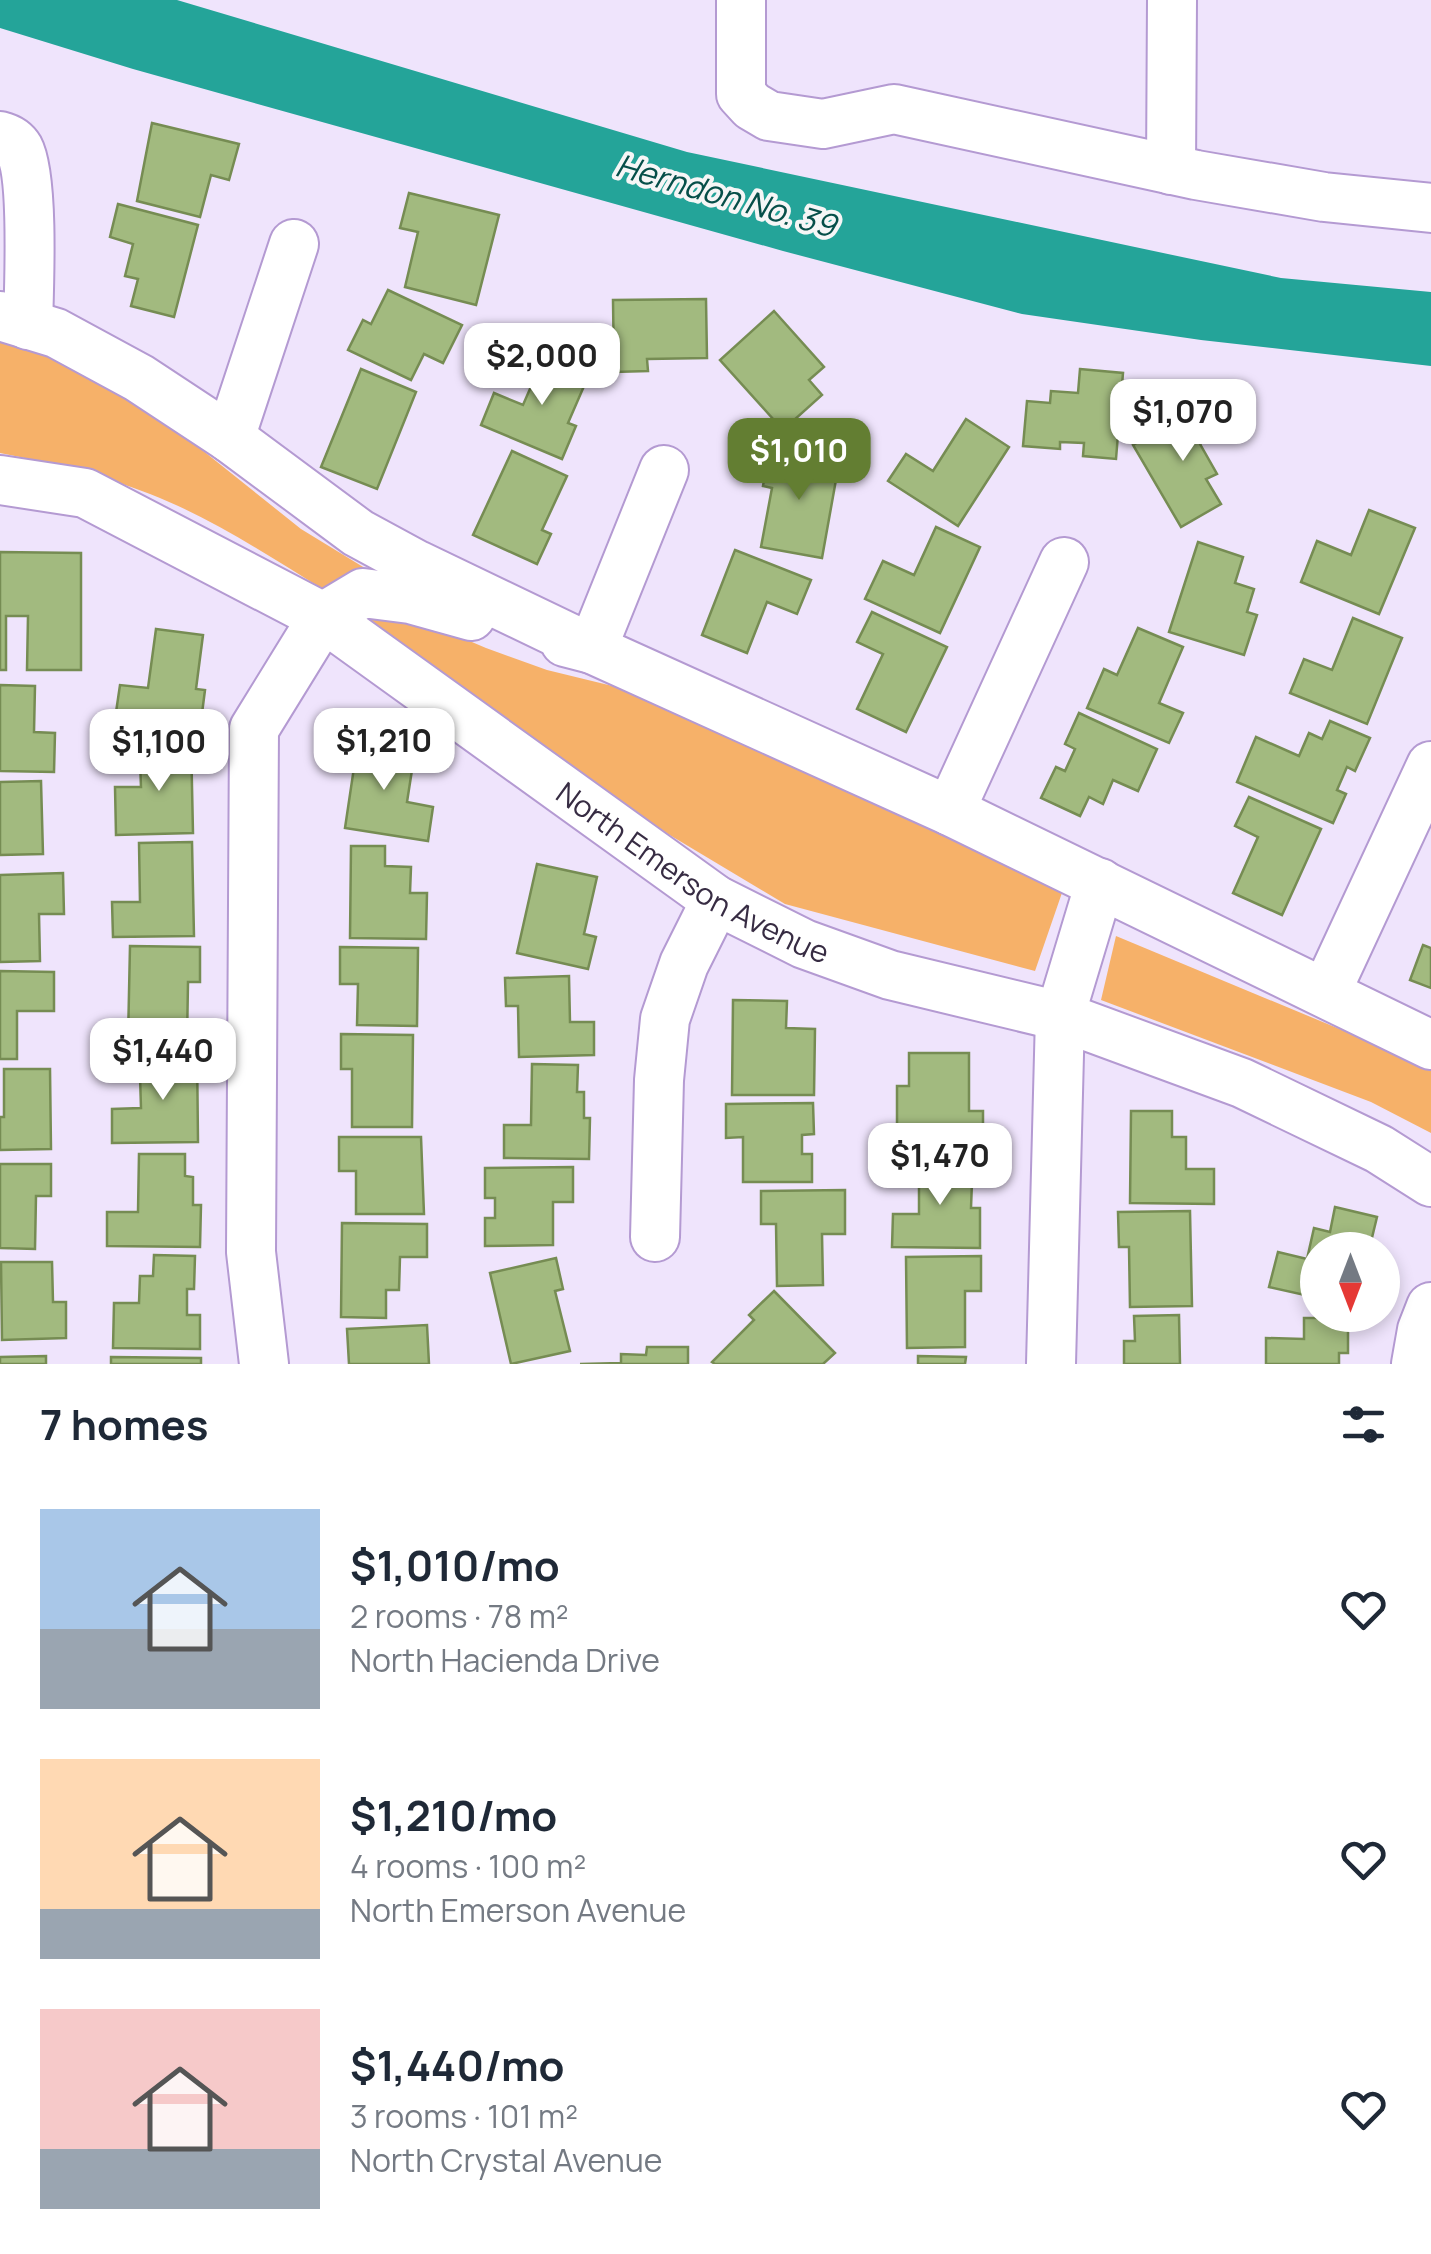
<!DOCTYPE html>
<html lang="en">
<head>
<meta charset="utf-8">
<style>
  :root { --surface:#fff; --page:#f6f6f7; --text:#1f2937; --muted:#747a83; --accent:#637e32 }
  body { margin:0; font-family:Manrope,sans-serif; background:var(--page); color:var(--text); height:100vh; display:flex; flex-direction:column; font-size:38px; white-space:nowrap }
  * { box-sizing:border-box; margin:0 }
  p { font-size:32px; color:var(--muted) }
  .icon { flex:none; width:55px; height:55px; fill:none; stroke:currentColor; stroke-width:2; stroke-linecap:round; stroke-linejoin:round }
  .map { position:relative; height:1364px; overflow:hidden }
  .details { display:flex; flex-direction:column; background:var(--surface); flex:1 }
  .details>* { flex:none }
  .needle { width:65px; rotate:180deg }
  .controls { position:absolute; left:1300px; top:1232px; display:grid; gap:20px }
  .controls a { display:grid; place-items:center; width:100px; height:100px; border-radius:50%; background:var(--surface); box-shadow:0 5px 15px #0003; font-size:50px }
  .price { position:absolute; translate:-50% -85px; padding:0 22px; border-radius:20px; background:#fff; color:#222; font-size:32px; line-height:65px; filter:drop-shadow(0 2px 5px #0008) }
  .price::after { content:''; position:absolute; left:50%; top:60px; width:30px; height:22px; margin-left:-15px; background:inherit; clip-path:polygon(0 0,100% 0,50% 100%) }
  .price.selected { background:var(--accent); color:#fff }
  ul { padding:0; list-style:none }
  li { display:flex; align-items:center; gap:30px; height:250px; padding:0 40px }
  li span { display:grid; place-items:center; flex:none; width:280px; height:200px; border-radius:0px; color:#555 }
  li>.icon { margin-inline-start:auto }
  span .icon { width:120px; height:120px; fill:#fffc; stroke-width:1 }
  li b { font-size:42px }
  h2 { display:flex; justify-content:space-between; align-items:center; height:120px; padding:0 40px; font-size:42px }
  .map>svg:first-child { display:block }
</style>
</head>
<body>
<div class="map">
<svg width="1431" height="1364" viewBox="0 0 1431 1364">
  <rect width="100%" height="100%" fill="#efe4fc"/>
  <g fill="#f6b169">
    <path d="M0,334L43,350L157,414L301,529L373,573L326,591C269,556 212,518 150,494C102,475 50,463 0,453Z"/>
    <polygon points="399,611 486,648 547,670 633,691 1064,887 1035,971 785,904 668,834 362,616"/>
    <polygon points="1116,936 1431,1067 1431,1133 1371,1102 1101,1000"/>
  </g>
  <polygon fill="#24a499" points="0,0 177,0 687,152 1281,278 1431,292 1431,366 1201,340 1022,314 783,251 133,69 0,28"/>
  <g fill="#a2ba7f" stroke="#768c53" stroke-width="2.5">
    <polygon points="152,123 239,144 229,180 211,175 200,217 137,201"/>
    <polygon points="409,193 499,215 476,305 405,287 418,232 400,228"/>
    <polygon points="118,204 198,225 174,317 131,306 138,279 125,276 133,244 110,237"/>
    <polygon points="388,290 462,325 443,363 424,354 411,380 348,350 363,320 371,324"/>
    <polygon points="706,299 707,358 647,359 648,371 614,372 613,300"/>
    <polygon points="774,311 824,367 809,380 822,395 783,430 720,360"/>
    <polygon points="546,352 591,370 568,423 576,426 562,459 481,425 494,393 523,405"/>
    <polygon points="361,369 416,392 377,489 321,467"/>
    <polygon points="1080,369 1123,373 1116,459 1083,456 1084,443 1060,442 1060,449 1023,446 1027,401 1050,403 1051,391 1078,393"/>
    <polygon points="1206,403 1222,431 1200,444 1217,474 1206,479 1221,504 1181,527 1133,445"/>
    <polygon points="966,419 1009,447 958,526 888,481 906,454 933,471"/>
    <polygon points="512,451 567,476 542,530 551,534 537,564 473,535"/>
    <polygon points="769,451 839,463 822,558 761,547 772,488 763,486"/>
    <polygon points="1369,510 1415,528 1379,614 1301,582 1317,541 1351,555"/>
    <polygon points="936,527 980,547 940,633 865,599 883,561 914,575"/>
    <polygon points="1198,542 1243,557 1235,583 1254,589 1247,612 1257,615 1244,655 1169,632"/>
    <polygon points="735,550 811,580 797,614 767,602 747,653 702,635"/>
    <polygon points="0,552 81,553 81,670 27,670 28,616 6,616 6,670 0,670"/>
    <polygon points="872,612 947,647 906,732 857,709 883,654 857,642"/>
    <polygon points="1353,618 1402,638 1367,724 1290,693 1304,659 1332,670"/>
    <polygon points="1138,628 1183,647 1159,703 1183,713 1169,743 1087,708 1104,669 1117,675"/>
    <polygon points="156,629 203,635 196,689 205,690 200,729 115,719 120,685 148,688"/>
    <polygon points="0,685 35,686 34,732 55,733 54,772 0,771"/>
    <polygon points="1079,713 1157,749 1138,791 1113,780 1103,804 1089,797 1080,816 1041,798 1056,767 1065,771 1075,749 1065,744"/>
    <polygon points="1330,721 1370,738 1355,771 1347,767 1337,790 1346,794 1333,823 1237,782 1256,737 1299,756 1309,733 1322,739"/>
    <polygon points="359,734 403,741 399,768 412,770 407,802 433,807 428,841 345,828"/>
    <polygon points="154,740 191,740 193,833 116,835 115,787 141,787 140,761 155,761"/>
    <polygon points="41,781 43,854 0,855 0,782"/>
    <polygon points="1249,797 1321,829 1282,915 1233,893 1258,837 1235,826"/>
    <polygon points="192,842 194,936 113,937 112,902 140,902 139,843"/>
    <polygon points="351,846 385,846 385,866 411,867 410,893 427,893 426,939 350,938"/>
    <polygon points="537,864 597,877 584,934 596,937 588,969 517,953"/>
    <polygon points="63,873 64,914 39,914 40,961 0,962 0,875"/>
    <polygon points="1423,945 1431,948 1431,988 1410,980"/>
    <polygon points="130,946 200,947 200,982 188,982 187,1041 128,1040"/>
    <polygon points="340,947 418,948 417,1026 357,1025 358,984 340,984"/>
    <polygon points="0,971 54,972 54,1011 17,1011 17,1059 0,1059"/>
    <polygon points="569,976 570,1022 594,1022 594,1055 519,1057 518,1006 506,1006 505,978"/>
    <polygon points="733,1000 787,1001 786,1028 815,1029 814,1095 732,1095"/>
    <polygon points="341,1034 413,1035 412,1127 352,1127 352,1069 341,1069"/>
    <polygon points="153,1049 197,1049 198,1142 112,1143 112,1109 141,1108 140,1076 153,1075"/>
    <polygon points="909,1053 969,1053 969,1111 983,1111 983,1145 897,1144 897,1086 909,1086"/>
    <polygon points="532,1064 578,1065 577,1092 584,1092 584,1118 590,1118 589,1159 504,1158 504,1125 531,1125"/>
    <polygon points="4,1069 50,1069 51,1149 0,1150 0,1117 4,1117"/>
    <polygon points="813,1103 814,1134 802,1135 802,1154 812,1154 812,1182 743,1182 743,1137 726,1138 726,1104"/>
    <polygon points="1131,1111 1172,1111 1172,1137 1186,1137 1186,1169 1214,1169 1214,1204 1130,1203"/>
    <polygon points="339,1137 421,1137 424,1214 356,1214 356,1171 339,1171"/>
    <polygon points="919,1153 964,1154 963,1182 972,1182 971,1208 980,1208 980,1248 892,1247 893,1214 919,1214"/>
    <polygon points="139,1154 185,1154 185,1176 193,1177 193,1205 201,1205 200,1247 107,1246 107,1212 138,1212"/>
    <polygon points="0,1164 51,1164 51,1196 36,1196 35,1249 0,1248"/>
    <polygon points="573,1167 573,1202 553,1202 553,1245 485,1246 485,1218 495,1218 495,1198 485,1198 485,1168"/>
    <polygon points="845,1190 845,1234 822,1234 823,1285 777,1286 776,1224 761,1224 761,1191"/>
    <polygon points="1335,1207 1377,1217 1369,1250 1318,1250 1318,1298 1269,1287 1278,1252 1307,1259 1314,1228 1330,1232"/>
    <polygon points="1190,1211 1192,1306 1130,1307 1129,1247 1119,1247 1118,1212"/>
    <polygon points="342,1223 427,1224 427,1257 400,1257 399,1290 386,1290 386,1318 341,1317"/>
    <polygon points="154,1255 195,1256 194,1289 187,1289 187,1315 200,1315 200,1349 113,1348 114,1303 139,1303 140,1276 153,1276"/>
    <polygon points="981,1256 981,1291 965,1291 965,1347 907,1348 906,1257"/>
    <polygon points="556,1258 563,1289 555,1291 570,1351 511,1364 490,1273"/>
    <polygon points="1,1262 52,1262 53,1302 66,1302 66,1338 2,1340"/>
    <polygon points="774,1291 835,1353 823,1364 715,1364 712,1362 754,1320 749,1315"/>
    <polygon points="1179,1315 1180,1364 1124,1364 1124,1341 1135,1341 1134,1316"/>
    <polygon points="1304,1318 1348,1318 1348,1353 1339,1353 1339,1364 1266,1364 1266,1338 1304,1339"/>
    <polygon points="427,1325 429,1364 349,1364 347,1329"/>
    <polygon points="647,1347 688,1347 688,1364 580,1364 621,1363 621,1354 646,1355"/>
    <polygon points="46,1356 46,1364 0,1364 0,1357"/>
    <polygon points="918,1356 966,1357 965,1364 918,1364"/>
    <polygon points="111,1357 201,1358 201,1364 111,1364"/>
  </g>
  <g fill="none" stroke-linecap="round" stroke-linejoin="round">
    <defs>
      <g id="minor">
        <polyline points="741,0 741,94 752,106 769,116 823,124 894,109 1196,175 1324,197 1431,208"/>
        <path d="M0,136C8,138 15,142 19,149C34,176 29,290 28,325"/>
        <polyline points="1171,170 1172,0"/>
        <polyline points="0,316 56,333 139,378 230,438 358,533 417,565 592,649 950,811 1431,1045"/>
        <polyline points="230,438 294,244"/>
        <path id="s1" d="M0,480L85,493L323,617L716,900L804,944L890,975L1060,1016L1242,1083L1379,1149L1431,1182"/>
        <polyline points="565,642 592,649 664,470"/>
        <polyline points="950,811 1064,562"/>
        <polyline points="1326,992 1431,766"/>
        <polyline points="655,1237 659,1080 665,1019 684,964 716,900"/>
        <polyline points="264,1364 251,1252 254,729 323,617 363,593 410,599 471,616"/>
        <polyline points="1051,1364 1060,1016 1100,883"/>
        <polyline points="1416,1364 1422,1330 1431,1307"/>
      </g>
    </defs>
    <use href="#minor" stroke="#b49ad2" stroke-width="52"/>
    <use href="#minor" stroke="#fff" stroke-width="48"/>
  </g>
  <g text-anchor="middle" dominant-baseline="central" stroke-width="8" stroke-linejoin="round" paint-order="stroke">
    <g font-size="30" fill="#372c43" stroke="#f6f6f6">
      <text stroke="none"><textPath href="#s1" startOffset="805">North Emerson Avenue</textPath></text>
    </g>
    <g font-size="32" font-style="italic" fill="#064f49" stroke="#f6f6f6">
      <text transform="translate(726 195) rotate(16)">Herndon No. 39</text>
    </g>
  </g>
</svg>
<div class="controls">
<a><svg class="needle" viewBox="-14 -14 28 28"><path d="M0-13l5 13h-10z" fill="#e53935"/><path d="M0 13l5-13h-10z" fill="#747a83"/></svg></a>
</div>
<b class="price" style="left:542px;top:408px">$2,000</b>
<b class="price" style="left:1183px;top:464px">$1,070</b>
<b class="price selected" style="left:799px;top:503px">$1,010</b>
<b class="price" style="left:384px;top:793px">$1,210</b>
<b class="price" style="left:159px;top:794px">$1,100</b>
<b class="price" style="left:163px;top:1103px">$1,440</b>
<b class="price" style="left:940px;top:1208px">$1,470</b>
</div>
<section class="details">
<h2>7 homes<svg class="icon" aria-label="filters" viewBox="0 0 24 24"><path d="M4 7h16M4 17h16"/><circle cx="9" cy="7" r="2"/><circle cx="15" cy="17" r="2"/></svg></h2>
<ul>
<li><span style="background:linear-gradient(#a9c7e8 60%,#9aa5b1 0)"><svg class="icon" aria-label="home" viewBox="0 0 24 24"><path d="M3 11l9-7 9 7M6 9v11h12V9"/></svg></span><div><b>$1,010/mo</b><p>2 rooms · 78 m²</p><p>North Hacienda Drive</p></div><svg class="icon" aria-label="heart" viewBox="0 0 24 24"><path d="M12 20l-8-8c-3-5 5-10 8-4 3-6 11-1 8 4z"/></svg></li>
<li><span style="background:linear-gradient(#ffd9b3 75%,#9aa5b1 0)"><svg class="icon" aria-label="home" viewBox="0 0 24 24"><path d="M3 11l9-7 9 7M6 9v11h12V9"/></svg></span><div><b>$1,210/mo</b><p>4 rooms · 100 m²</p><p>North Emerson Avenue</p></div><svg class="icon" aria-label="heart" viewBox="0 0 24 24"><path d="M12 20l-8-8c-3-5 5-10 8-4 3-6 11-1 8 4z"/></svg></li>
<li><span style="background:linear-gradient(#f6c9c9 70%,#9aa5b1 0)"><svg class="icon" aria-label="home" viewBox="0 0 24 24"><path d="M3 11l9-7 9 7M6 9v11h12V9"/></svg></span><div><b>$1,440/mo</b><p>3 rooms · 101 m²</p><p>North Crystal Avenue</p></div><svg class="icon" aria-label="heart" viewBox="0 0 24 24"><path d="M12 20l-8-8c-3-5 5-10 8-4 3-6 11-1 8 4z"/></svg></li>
</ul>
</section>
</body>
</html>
